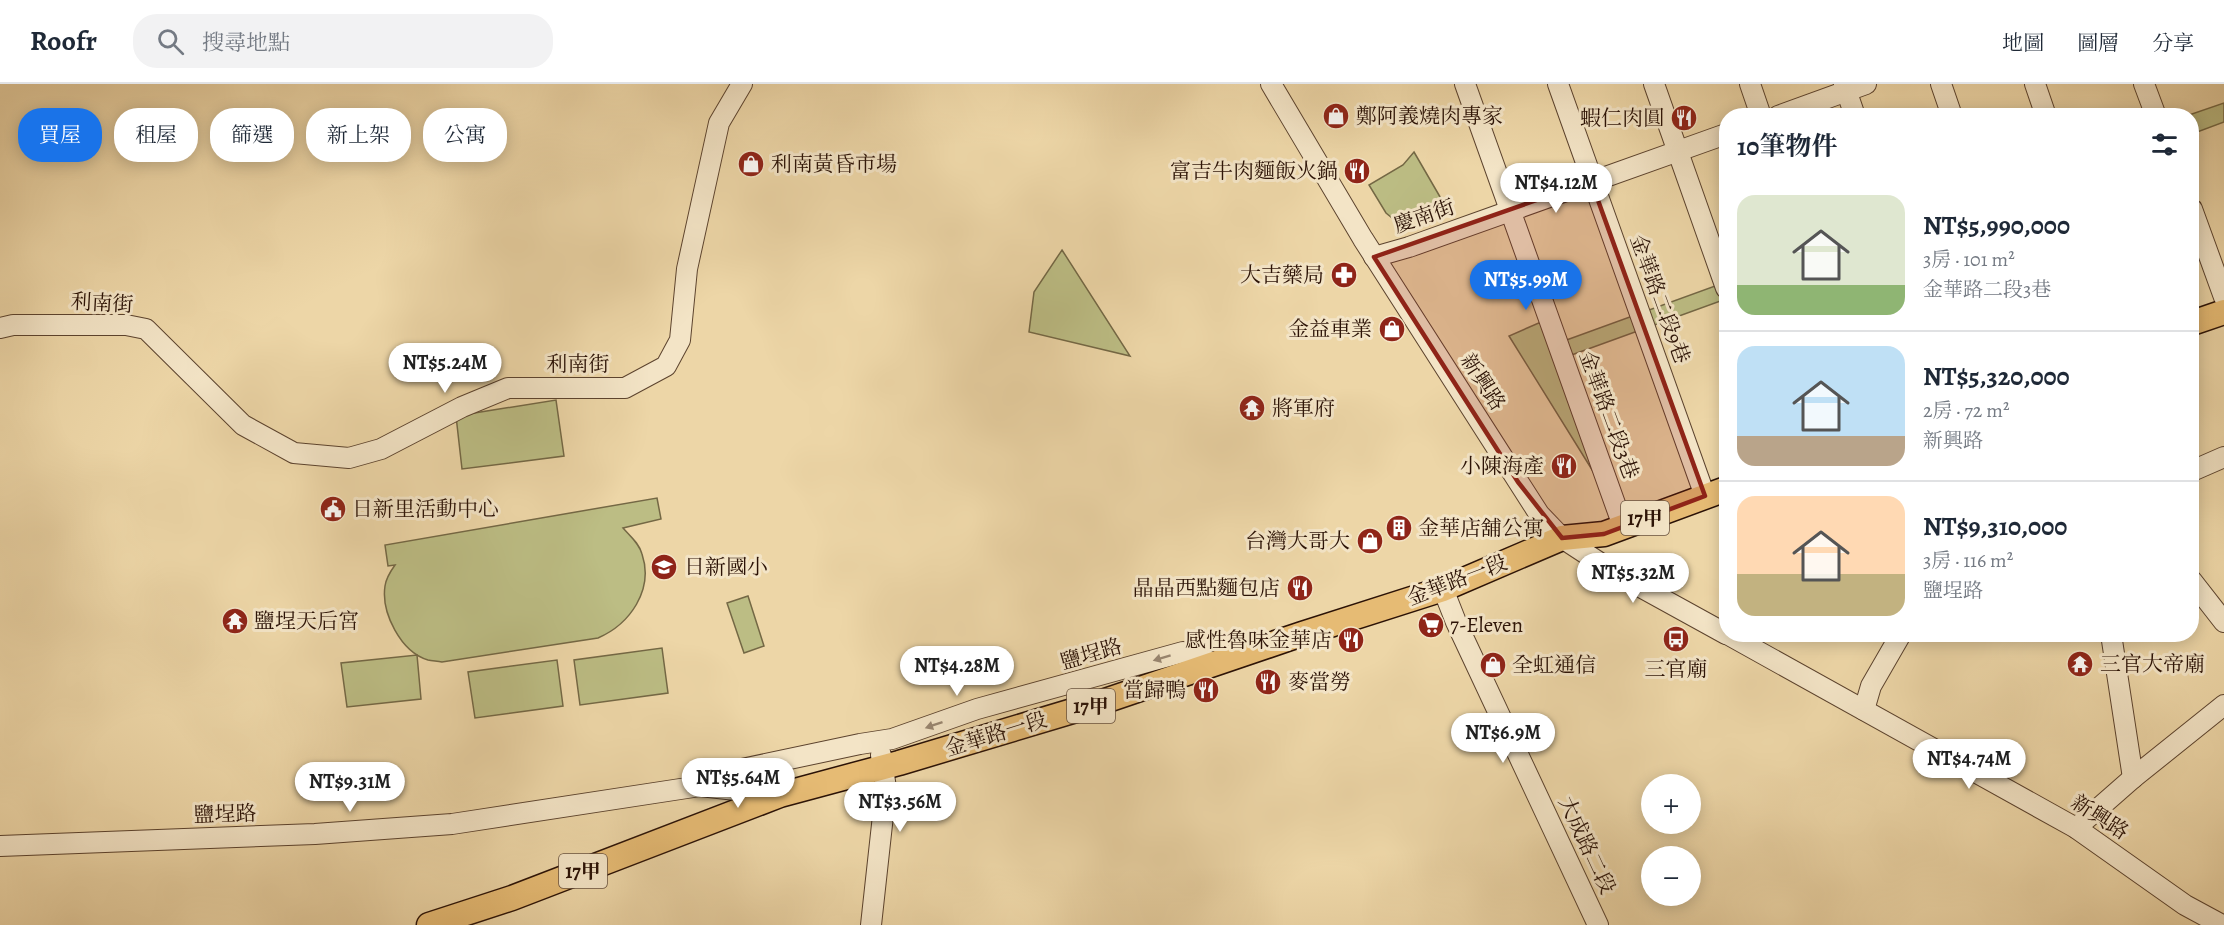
<!DOCTYPE html>
<html lang="zh-TW">
<head>
<meta charset="utf-8">
<style>
  :root { --surface:#fff; --page:#f2f2f3; --text:#1f2937; --muted:#747a83; --line:#e0e1e3; --accent:#1a73e8 }
  body { margin:0; font-family:Alegreya,"Noto Serif TC",serif; background:var(--page); color:var(--text); height:100vh; display:flex; flex-direction:column; font-size:22px; white-space:nowrap }
  * { box-sizing:border-box; margin:0 }
  p { font-size:20px; color:var(--muted) }
  .icon { flex:none; width:33px; height:33px; fill:none; stroke:currentColor; stroke-width:2; stroke-linecap:round; stroke-linejoin:round }
  .map { position:relative; flex:1; overflow:hidden }
  .panel { position:absolute; left:1719px; top:24px; width:480px; height:534px; display:flex; flex-direction:column; background:var(--surface); border-radius:24px; box-shadow:0 3px 15px #0003 }
  .panel>* { flex:none }
  .top-card { position:absolute; left:18px; top:24px; width:570px; height:54px; display:flex; gap:12px }
  .tools { position:absolute; left:1641px; top:690px; display:grid; gap:12px }
  .tools a { display:grid; place-items:center; width:60px; height:60px; border-radius:50%; background:var(--surface); box-shadow:0 3px 15px #0003; font-size:30px }
  .price { position:absolute; translate:-50% -51px; padding:0 14px; border-radius:21px; background:#fff; color:#222; font-size:20px; line-height:39px; filter:drop-shadow(0 2px 3px #0008) }
  .price::after { content:''; position:absolute; left:50%; top:36px; width:18px; height:14px; margin-left:-9px; background:inherit; clip-path:polygon(0 0,100% 0,50% 100%) }
  .price.on { background:var(--accent); color:#fff }
  ul { padding:0; list-style:none }
  li { display:flex; align-items:center; gap:18px; height:150px; padding:0 18px }
  li+li { border-top:2px solid var(--line) }
  li span { display:grid; place-items:center; flex:none; width:168px; height:120px; border-radius:18px; color:#555 }
  li>.icon { margin-inline-start:auto }
  span .icon { width:72px; height:72px; fill:#fffc; stroke-width:1 }
  li b { font-size:26px }
  h2 { display:flex; justify-content:space-between; align-items:center; height:72px; padding:0 18px; font-size:26px }
  .chip { padding:0 21px; border-radius:24px; background:var(--surface); box-shadow:0 3px 15px #0003; font-size:21px; line-height:54px }
  .chip.on { background:var(--accent); color:#fff }
  header { display:flex; align-items:center; gap:36px; box-sizing:border-box; height:84px; padding:0 30px; background:var(--surface); border-bottom:2px solid var(--line) }
  header strong { font-size:28px }
  nav { display:flex; gap:33px; margin-inline-start:auto; font-size:21px }
  .search { width:420px; height:54px; background:var(--page); display:flex; align-items:center; gap:15px; box-sizing:border-box; padding:0 21px; border-radius:24px; color:var(--muted); font-size:22px }
  .map>svg:first-child { display:block }
</style>
</head>
<body>
<header>
<strong>Roofr</strong>
<div class="search"><svg class="icon" aria-label="search" viewBox="0 0 24 24"><circle cx="10" cy="10" r="6"/><path d="M15 15l6 6"/></svg>搜尋地點</div>
<nav><a>地圖</a><a>圖層</a><a>分享</a></nav>
</header>
<div class="map">
<svg width="2224" height="841" viewBox="0 0 2224 841">
  <rect width="100%" height="100%" fill="#edd6a7"/>
  <filter id="stains"><feTurbulence type="fractalNoise" baseFrequency=".00333" numOctaves="4"/><feColorMatrix values="0 0 0 0 .2 0 0 0 0 .09 0 0 0 0 .02 0 0 0 .5 -.17"/></filter>
  <radialGradient id="worn" r=".72"><stop offset=".6" stop-color="#630" stop-opacity="0"/><stop offset="1" stop-color="#630" stop-opacity=".3"/></radialGradient>
  <g fill="#bcbd84" stroke="#746845" stroke-width="1.5">
    <polygon points="2224,19 2224,38 2192,50 2192,32 2189,31"/>
    <polygon points="1414,68 1443,118 1397,138 1386,129 1369,101 1403,81"/>
    <polygon points="1062,166 1130,272 1029,248 1034,208"/>
    <polygon points="1726,198 1726,215 1555,277 1599,397 1509,252 1541,238 1550,262"/>
    <polygon points="556,316 564,372 462,385 456,332"/>
    <path d="M657,414L661,435L623,444C630,452 639,459 642,470C654,506 630,540 598,554L442,578C437,577 432,577 428,576C401,568 381,529 385,502C386,494 390,488 395,481L388,482L385,461Z"/>
    <polygon points="748,512 764,562 744,569 727,519"/>
    <polygon points="662,564 668,609 580,621 574,576"/>
    <polygon points="417,571 421,615 347,623 341,579"/>
    <polygon points="557,576 563,622 475,634 468,588"/>
  </g>
  <g fill="none" stroke-linecap="round" stroke-linejoin="round">
    <defs>
      <g id="minor">
        <polyline points="1271,0 1363,155 1539,430 1562,454 1617,490 1726,550"/>
        <polyline points="1465,0 1623,442"/>
        <polyline points="1558,0 1705,412"/>
        <polyline points="1654,0 1726,204"/>
        <polyline points="1750,0 1761,32"/>
        <polyline points="1844,0 1855,32"/>
        <polyline points="1941,0 1952,32"/>
        <polyline points="2035,0 2046,32"/>
        <polyline points="2144,0 2156,32"/>
        <polyline points="1778,32 1866,0"/>
        <polyline points="2192,125 2224,213"/>
        <polyline points="1374,173 1409,163 1726,50"/>
        <polyline points="0,244 13,241 126,241 146,245 243,341 294,369 349,374 381,365 462,323 508,304 625,304 666,282 680,256 687,185 719,39 742,0"/>
        <polyline points="2192,387 2224,373"/>
        <polyline points="2192,497 2224,538"/>
        <polyline points="1443,505 1456,538 1598,841"/>
        <polyline points="1727,550 2076,744 2185,821 2222,841"/>
        <polyline points="2111,550 2133,694"/>
        <polyline points="1864,626 1871,602 1901,550"/>
        <polyline points="700,702 728,688 860,660 892,655 977,625 1183,568 1217,580"/>
        <polyline points="2076,744 2133,694 2224,621"/>
        <polyline points="0,762 315,750 452,740 700,702 779,711"/>
        <polyline points="871,841 886,704 881,671"/>
      </g>
      <g id="major">
        <polyline points="2192,239 2224,228"/>
        <polyline points="429,841 512,814 780,711 899,679 1096,620 1302,550 1443,505 1562,454 1604,450 1726,405"/>
      </g>
    </defs>
    <use href="#minor" stroke="#5c432e" stroke-width="22"/>
    <use href="#major" stroke="#2b1206" stroke-width="27"/>
    <use href="#minor" stroke="#f3e4c6" stroke-width="20"/>
    <use href="#major" stroke="#e6bb74" stroke-width="24"/>
  </g>
  <defs><path id="oneway-solid" d="M-6-.8H1V-3.2L6.5 0L1 3.2V.8H-6Z" transform="scale(1.5)"/></defs>
  <g fill="#998670">
    <use href="#oneway-solid" transform="translate(1162 574) rotate(163)"/>
    <use href="#oneway-solid" transform="translate(934 641) rotate(161)"/>
  </g>
  <path fill="#8f2418" fill-opacity="0.2" stroke="#8f2418" stroke-width="4.5" stroke-linejoin="round" d="M1591,97L1705,412L1604,450L1562,454L1518,398L1374,173Z"/>
  <defs>
    <symbol id="shop-disc" viewBox="-11 -11 22 22"><circle r="9.5" fill="#8f2418" stroke="#f3e4c6"/><path d="M-5-2.5h2.3a2.7 3.5 0 0 1 5.4 0H5L5.5 6h-11ZM-1.5-2.5h3a1.5 2.3 0 0 0-3 0Z" fill="#fff"/></symbol>
    <symbol id="restaurant-disc" viewBox="-11 -11 22 22"><circle r="9.5" fill="#8f2418" stroke="#f3e4c6"/><path d="M-5-6h1v4h1v-4h1v4h1v-4h1v5L-1.5 .5V6h-2V.5L-5-1ZM5-6V6H3V1.5H1.5Q1.5-4 5-6Z" fill="#fff"/></symbol>
    <symbol id="pharmacy-disc" viewBox="-11 -11 22 22"><circle r="9.5" fill="#8f2418" stroke="#f3e4c6"/><path d="M-2-6h4v4h4v4h-4v4h-4v-4h-4v-4h4Z" fill="#fff"/></symbol>
    <symbol id="temple-disc" viewBox="-11 -11 22 22"><circle r="9.5" fill="#8f2418" stroke="#f3e4c6"/><path d="M0-6L5-2H3V0L6.5 2.5H4V6H1.5V3h-3V6H-4V2.5H-6.5L-3 0V-2H-5Z" fill="#fff"/></symbol>
    <symbol id="civic-disc" viewBox="-11 -11 22 22"><circle r="9.5" fill="#8f2418" stroke="#f3e4c6"/><path d="M-.6-6.5H3V-4.5H.6V-3L4-1V1h2V6H-6V1h2V-1L-.6-3ZM-1.2 2.5V6h2.4V2.5Z" fill="#fff"/></symbol>
    <symbol id="building-disc" viewBox="-11 -11 22 22"><circle r="9.5" fill="#8f2418" stroke="#f3e4c6"/><path d="M-4-6H4V6H1V3H-1V6H-4ZM-2.5-4.3h1.7v1.8h-1.7ZM.8-4.3h1.7v1.8H.8ZM-2.5-1h1.7V.8h-1.7ZM.8-1h1.7V.8H.8Z" fill="#fff"/></symbol>
    <symbol id="school-disc" viewBox="-11 -11 22 22"><circle r="9.5" fill="#8f2418" stroke="#f3e4c6"/><path d="M0-5L7-2L0 1L-7-2ZM-4 1L0 2.5L4 1V4Q0 6-4 4Z" fill="#fff"/></symbol>
    <symbol id="supermarket-disc" viewBox="-11 -11 22 22"><circle r="9.5" fill="#8f2418" stroke="#f3e4c6"/><path d="M-6-5.5h2.5l.6 2H6L4.5 2H-2.5L-4.4-4H-6ZM-1.5 3.2a1.3 1.3 0 1 0 .1 0ZM3 3.2a1.3 1.3 0 1 0 .1 0Z" fill="#fff"/></symbol>
    <symbol id="bus-disc" viewBox="-11 -11 22 22"><circle r="9.5" fill="#8f2418" stroke="#f3e4c6"/><path d="M-5-6H5V4H4V6H2V4H-2V6H-4V4H-5ZM-3.5-4V0h7V-4ZM-3.5 1.2v1.5H-2V1.2ZM2 1.2v1.5H3.5V1.2Z" fill="#fff"/></symbol>
  </defs>
  <g fill-rule="evenodd">
    <use href="#shop-disc" x="1321" y="17" width="30" height="30"/>
    <use href="#restaurant-disc" x="1669" y="19" width="30" height="30"/>
    <use href="#shop-disc" x="736" y="65" width="30" height="30"/>
    <use href="#restaurant-disc" x="1342" y="72" width="30" height="30"/>
    <use href="#pharmacy-disc" x="1329" y="176" width="30" height="30"/>
    <use href="#shop-disc" x="1377" y="230" width="30" height="30"/>
    <use href="#temple-disc" x="1237" y="309" width="30" height="30"/>
    <use href="#restaurant-disc" x="1549" y="367" width="30" height="30"/>
    <use href="#civic-disc" x="318" y="410" width="30" height="30"/>
    <use href="#building-disc" x="1384" y="429" width="30" height="30"/>
    <use href="#shop-disc" x="1355" y="442" width="30" height="30"/>
    <use href="#school-disc" x="649" y="468" width="30" height="30"/>
    <use href="#restaurant-disc" x="1285" y="489" width="30" height="30"/>
    <use href="#temple-disc" x="220" y="522" width="30" height="30"/>
    <use href="#supermarket-disc" x="1416" y="526" width="30" height="30"/>
    <use href="#bus-disc" x="1661" y="540" width="30" height="30"/>
    <use href="#restaurant-disc" x="1336" y="541" width="30" height="30"/>
    <use href="#temple-disc" x="2065" y="565" width="30" height="30"/>
    <use href="#shop-disc" x="1478" y="566" width="30" height="30"/>
    <use href="#restaurant-disc" x="1253" y="583" width="30" height="30"/>
    <use href="#restaurant-disc" x="1191" y="591" width="30" height="30"/>
  </g>
  <g text-anchor="middle" dominant-baseline="central" stroke-width="6" stroke-linejoin="round" paint-order="stroke">
    <g fill="#f3e4c6" stroke="#675140" stroke-width="1.5">
      <rect x="1621" y="417" width="48" height="34" rx="4.5"/>
      <rect x="1067" y="605" width="48" height="34" rx="4.5"/>
      <rect x="559" y="770" width="48" height="34" rx="4.5"/>
    </g>
    <g font-size="20" font-weight="bold" fill="#2b1206">
      <text x="1645" y="434">17甲</text>
      <text x="1091" y="622">17甲</text>
      <text x="583" y="787">17甲</text>
    </g>
    <g font-size="21" fill="#2b1206" stroke="#f3e4c6" text-anchor="start">
      <text x="1356" y="32">鄭阿義燒肉專家</text>
      <text x="1664" y="34" text-anchor="end">蝦仁肉圓</text>
      <text x="771" y="80">利南黃昏市場</text>
      <text x="1338" y="87" text-anchor="end">富吉牛肉麵飯火鍋</text>
      <text x="1324" y="191" text-anchor="end">大吉藥局</text>
      <text x="1372" y="245" text-anchor="end">金益車業</text>
      <text x="1272" y="324">將軍府</text>
      <text x="1544" y="382" text-anchor="end">小陳海產</text>
      <text x="352" y="425">日新里活動中心</text>
      <text x="1418" y="444">金華店舖公寓</text>
      <text x="1350" y="457" text-anchor="end">台灣大哥大</text>
      <text x="684" y="483">日新國小</text>
      <text x="1280" y="504" text-anchor="end">晶晶西點麵包店</text>
      <text x="254" y="537">鹽埕天后宮</text>
      <text x="1450" y="541">7-Eleven</text>
      <text x="1332" y="556" text-anchor="end">感性魯味金華店</text>
      <text x="2100" y="580">三官大帝廟</text>
      <text x="1512" y="581">全虹通信</text>
      <text x="1676" y="585" text-anchor="middle">三官廟</text>
      <text x="1288" y="598">麥當勞</text>
      <text x="1186" y="606" text-anchor="end">當歸鴨</text>
    </g>
    <g font-size="21" fill="#2b1206" stroke="#f3e4c6">
      <text transform="translate(1424 132) rotate(-19)">慶南街</text>
      <text transform="translate(1660 215) rotate(70)">金華路二段9巷</text>
      <text transform="translate(102 219) rotate(3)">利南街</text>
      <text x="578" y="280">利南街</text>
      <text transform="translate(1483 298) rotate(57)">新興路</text>
      <text transform="translate(1609 331) rotate(70)">金華路二段3巷</text>
      <text transform="translate(1457 496) rotate(-21)">金華路一段</text>
      <text transform="translate(1091 570) rotate(-16)">鹽埕路</text>
      <text transform="translate(996 650) rotate(-17)">金華路一段</text>
      <text transform="translate(225 730) rotate(-2)">鹽埕路</text>
      <text transform="translate(2100 733) rotate(33)">新興路</text>
      <text transform="translate(1587 761) rotate(65)">大成路二段</text>
    </g>
  </g>
  <rect width="100%" height="100%" filter="url(#stains)"/>
  <rect width="100%" height="100%" fill="url(#worn)"/>
</svg>
<div class="tools">
<a>+</a>
<a>−</a>
</div>
<b class="price" style="left:1556px;top:130px">NT$4.12M</b>
<b class="price on" style="left:1526px;top:227px">NT$5.99M</b>
<b class="price" style="left:445px;top:310px">NT$5.24M</b>
<b class="price" style="left:1633px;top:520px">NT$5.32M</b>
<b class="price" style="left:957px;top:613px">NT$4.28M</b>
<b class="price" style="left:1503px;top:680px">NT$6.9M</b>
<b class="price" style="left:1969px;top:706px">NT$4.74M</b>
<b class="price" style="left:738px;top:725px">NT$5.64M</b>
<b class="price" style="left:350px;top:729px">NT$9.31M</b>
<b class="price" style="left:900px;top:749px">NT$3.56M</b>
<div class="top-card">
<a class="chip on">買屋</a>
<a class="chip">租屋</a>
<a class="chip">篩選</a>
<a class="chip">新上架</a>
<a class="chip">公寓</a>
</div>
<section class="panel">
<h2>10筆物件<svg class="icon" aria-label="filters" viewBox="0 0 24 24"><path d="M4 7h16M4 17h16"/><circle cx="9" cy="7" r="2"/><circle cx="15" cy="17" r="2"/></svg></h2>
<ul>
<li><span style="background:linear-gradient(#dfe7d0 75%,#8fb573 0)"><svg class="icon" aria-label="home" viewBox="0 0 24 24"><path d="M3 11l9-7 9 7M6 9v11h12V9"/></svg></span><div><b>NT$5,990,000</b><p>3房 · 101 m²</p><p>金華路二段3巷</p></div></li>
<li><span style="background:linear-gradient(#bfe0f5 75%,#b9a48a 0)"><svg class="icon" aria-label="home" viewBox="0 0 24 24"><path d="M3 11l9-7 9 7M6 9v11h12V9"/></svg></span><div><b>NT$5,320,000</b><p>2房 · 72 m²</p><p>新興路</p></div></li>
<li><span style="background:linear-gradient(#ffd9b3 65%,#c2b280 0)"><svg class="icon" aria-label="home" viewBox="0 0 24 24"><path d="M3 11l9-7 9 7M6 9v11h12V9"/></svg></span><div><b>NT$9,310,000</b><p>3房 · 116 m²</p><p>鹽埕路</p></div></li>
</ul>
</section>
</div>
</body>
</html>
